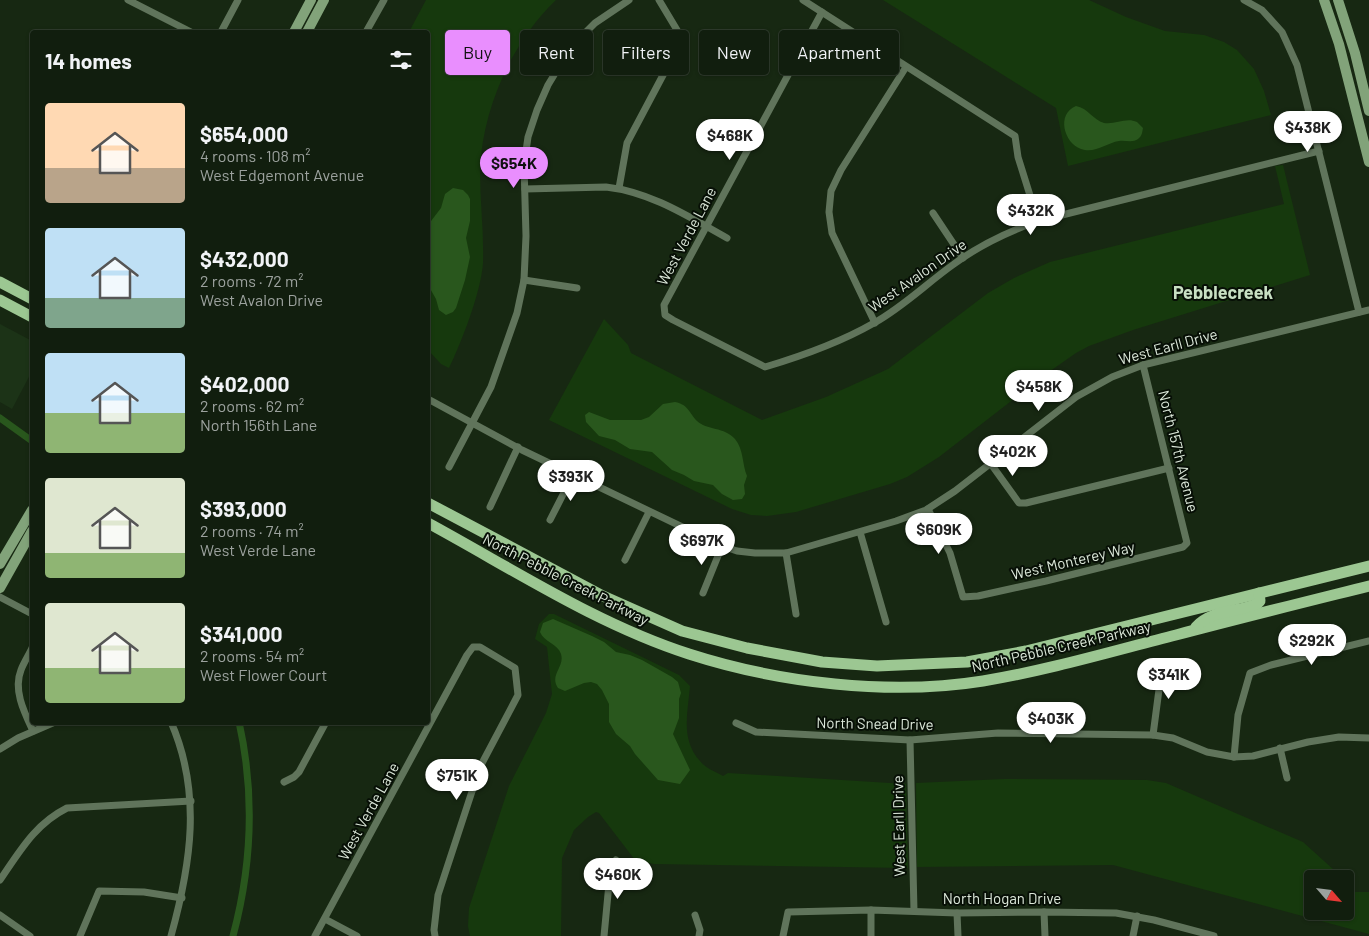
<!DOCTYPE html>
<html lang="en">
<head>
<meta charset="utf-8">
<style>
  :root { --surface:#111e0e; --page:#1a2717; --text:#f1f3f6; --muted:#9ca29e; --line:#303c2e; --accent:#e98efe }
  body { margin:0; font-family:Barlow,sans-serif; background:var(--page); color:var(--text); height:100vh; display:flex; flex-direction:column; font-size:19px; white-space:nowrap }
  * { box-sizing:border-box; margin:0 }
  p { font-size:16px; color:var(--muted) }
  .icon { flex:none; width:28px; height:28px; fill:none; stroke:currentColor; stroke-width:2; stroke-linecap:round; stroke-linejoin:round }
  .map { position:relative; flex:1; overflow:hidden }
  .drawer { position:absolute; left:30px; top:30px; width:400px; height:695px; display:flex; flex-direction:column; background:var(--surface); border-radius:5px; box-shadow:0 1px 4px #0004,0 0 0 1px var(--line) }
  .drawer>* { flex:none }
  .guide { position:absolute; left:445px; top:30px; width:475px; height:45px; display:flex; gap:10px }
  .needle { width:32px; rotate:118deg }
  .buttons { position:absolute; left:1304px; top:870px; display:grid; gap:10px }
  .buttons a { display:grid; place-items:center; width:50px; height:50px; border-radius:5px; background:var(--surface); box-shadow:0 1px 4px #0004,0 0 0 1px var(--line); font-size:25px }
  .price { position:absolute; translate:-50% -42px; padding:0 11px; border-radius:18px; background:#fff; color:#222; font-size:16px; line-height:32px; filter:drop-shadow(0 1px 2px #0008) }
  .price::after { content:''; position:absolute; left:50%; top:30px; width:15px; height:11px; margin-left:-8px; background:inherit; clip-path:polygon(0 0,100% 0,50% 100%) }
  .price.selected { background:var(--accent); color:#111 }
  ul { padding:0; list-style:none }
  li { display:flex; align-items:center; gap:15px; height:125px; padding:0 15px }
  li span { display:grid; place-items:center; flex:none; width:140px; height:100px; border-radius:5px; color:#555 }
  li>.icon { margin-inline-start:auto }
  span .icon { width:60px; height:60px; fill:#fffc; stroke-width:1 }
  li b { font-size:21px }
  h2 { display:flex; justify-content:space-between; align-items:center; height:60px; padding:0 15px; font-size:21px }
  .chip { padding:0 18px; border-radius:5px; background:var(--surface); box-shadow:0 1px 4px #0004,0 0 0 1px var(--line); font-size:18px; line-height:45px }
  .chip.selected { background:var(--accent); color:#111 }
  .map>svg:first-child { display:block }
</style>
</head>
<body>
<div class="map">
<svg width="1369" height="936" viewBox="0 0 1369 936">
  <rect width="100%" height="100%" fill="#172812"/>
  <polygon fill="#1c3317" points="0,324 32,341 32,371 12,409 0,402"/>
  <g fill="#16390d">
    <path d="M426,0H556C511,43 482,110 480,171C480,202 484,232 483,263C481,292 462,341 449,368L441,364L428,350V32H409Z"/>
    <polygon points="883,0 1089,0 1126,17 1165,31 1204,35 1224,42 1237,50 1254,69 1264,91 1271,115 1068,166 1056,108"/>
    <polygon points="1283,165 1310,275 1133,330 1089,346 1076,353 1046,374 939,457 907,477 890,484 796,512 767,516 751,515 732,509 549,420 604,319 628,345 631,353 762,420 826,397 888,369 988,293 1014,278 1050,262 1284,204 1275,166"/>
    <path d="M549,614H554L679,675L690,686C688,712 680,739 700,761C705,768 716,772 723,776L728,773L906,784L908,868L654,864L635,860L599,813L596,812L588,817L574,830L562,858L561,936H470L468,926L469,908L509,786L546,713L552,694L547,647L535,639L539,624Z"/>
    <polygon points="1004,779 1147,780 1166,783 1303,842 1334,870 1336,879 1312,879 1312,911 1345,911 1345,892 1369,892 1369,934 1113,865 917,867 916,783"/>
  </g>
  <g fill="#29571d">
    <path d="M1076,106C1088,108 1093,120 1104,123C1115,125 1126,117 1137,122L1143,128C1142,133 1142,136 1138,139C1133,143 1125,140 1119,141C1106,143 1095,154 1081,149C1064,143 1056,114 1076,106Z"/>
    <polygon points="453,188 463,190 468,195 470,199 470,221 466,238 470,257 465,280 456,308 453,312 446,315 439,310 436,299 428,285 428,225 441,208 445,194"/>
    <path d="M675,402C689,405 689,413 697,421C706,430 725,427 735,439C744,450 742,464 747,476L744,485L745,494L742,499L733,500L722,494L713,485L694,481L684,475L672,470L652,452L630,449L615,440L599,436L586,422L585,415L589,412L610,420H641L649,417L663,404Z"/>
    <path d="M553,619L592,636L604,642L616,652L630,655L642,660L672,677L678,682L681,693L679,699V718L673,734L690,770L680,784L658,780L635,754L630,746L616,734L609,722V704L602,690L597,684L591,682L584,683L565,691L558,688C549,675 565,667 561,654C558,644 544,642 540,632L543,623Z"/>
  </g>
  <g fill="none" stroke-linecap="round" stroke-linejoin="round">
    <g stroke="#29571d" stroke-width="7">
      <polyline points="0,418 32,441"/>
      <path d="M233,936C252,865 255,794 239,722"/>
    </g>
    <g stroke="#60745b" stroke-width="7">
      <polyline points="128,0 191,32"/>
      <polyline points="803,0 1015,136 1018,157 1038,221"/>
      <polyline points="1244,0 1262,10 1282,32 1297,65 1359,312"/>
      <path d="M822,12L664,305L665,315L673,320L765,367C802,356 841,342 874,323C903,307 927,283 954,264C981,244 1007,232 1038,221L1319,151"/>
      <polyline points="221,32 238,0"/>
      <polyline points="366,32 384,0"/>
      <polyline points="619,188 627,143 679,45 680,35 659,0"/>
      <path d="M525,189L606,187C651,192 689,217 727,238"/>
      <polyline points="933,213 963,258"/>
      <polyline points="524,280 577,288"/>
      <polyline points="875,323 832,233 829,212 831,191 841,170 906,67"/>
      <polyline points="428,399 522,450 722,546 737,551 755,553 786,553 896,521 926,510 955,491 1076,397 1112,377 1143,365 1369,310"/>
      <polyline points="991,464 1019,503 1026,503 1169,468"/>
      <polyline points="449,467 491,387 517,313 524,280 526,236 524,165 528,137 537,110 548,85 571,47 595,23 629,0"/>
      <polyline points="490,507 518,447"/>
      <polyline points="928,509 950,553 963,597 978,596 1046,581 1183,547 1187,543 1143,365"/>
      <polyline points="550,520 573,475"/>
      <polyline points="860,532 886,622"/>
      <polyline points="786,553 796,614"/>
      <polyline points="625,560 649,512"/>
      <polyline points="703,593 722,546"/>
      <polyline points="0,597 32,614"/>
      <path d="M32,648C29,655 24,662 21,670C13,690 24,712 33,731"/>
      <polyline points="736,723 756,732 910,740 998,733 1153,735 1173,738 1207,752 1234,757 1253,756 1308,742 1339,737 1369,738"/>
      <polyline points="1153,735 1160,682 1159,664"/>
      <polyline points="910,740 914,911"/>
      <polyline points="1280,748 1287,778"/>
      <polyline points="0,749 18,738 55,722"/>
      <polyline points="1234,757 1238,715 1250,673 1271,665 1369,641"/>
      <polyline points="284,782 294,777 299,772 326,722"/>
      <path d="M0,880C20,851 35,824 67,808L191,801"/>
      <polyline points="871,910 871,936"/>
      <polyline points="1044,912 1045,936"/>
      <polyline points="957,913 958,936"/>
      <polyline points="0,915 30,936"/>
      <polyline points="695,915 700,930 699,936"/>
      <polyline points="325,919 357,936"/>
      <polyline points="80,936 99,891 144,892 182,898"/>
      <path d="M171,936C191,864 202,793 171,722"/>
      <polyline points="315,936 467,655 473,647 480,647 515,668 518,695 480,767 438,895 434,930 435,936"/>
      <polyline points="604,936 610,873 616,860"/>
      <polyline points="783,936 788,912 871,910 957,913 1044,912 1116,913 1154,920 1214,936"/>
      <polyline points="1133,936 1137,916"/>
    </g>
    <g stroke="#82a37a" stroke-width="10">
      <polyline points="1324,0 1339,44 1369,162"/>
      <polyline points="1338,0 1355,53 1369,111"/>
      <polyline points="294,32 311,0"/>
      <polyline points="307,32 324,0"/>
      <polyline points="0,564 32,510"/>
      <polyline points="0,588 32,531"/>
    </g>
    <g stroke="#9cc792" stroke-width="11">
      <polyline points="0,282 32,299"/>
      <polyline points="0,300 32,317"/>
      <polyline points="428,503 603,596 682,631 747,648 822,662 877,666 967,662 1026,651 1369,566"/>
      <path d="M428,523C513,569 596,624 689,654C779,683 890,696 983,681C1049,670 1113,651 1176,635C1240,618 1305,602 1369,586"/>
      <path d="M1196,627C1211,610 1238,612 1257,604L1260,601L1259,593"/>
    </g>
  </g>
  <g text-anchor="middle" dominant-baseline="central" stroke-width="4" stroke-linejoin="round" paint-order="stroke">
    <g font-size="15" fill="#dce8da" stroke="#070f06">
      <text transform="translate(686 236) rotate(-62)">West Verde Lane</text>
      <text transform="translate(917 275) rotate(-35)">West Avalon Drive</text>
      <text transform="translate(1168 346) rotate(-15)">West Earll Drive</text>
      <text transform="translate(1179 451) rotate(76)">North 157th Avenue</text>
      <text transform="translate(1073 560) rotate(-13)">West Monterey Way</text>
      <text transform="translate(566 579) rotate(27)">North Pebble Creek Parkway</text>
      <text transform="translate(1061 646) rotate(-13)">North Pebble Creek Parkway</text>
      <text transform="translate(875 723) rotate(1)">North Snead Drive</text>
      <text transform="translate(368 811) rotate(-61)">West Verde Lane</text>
      <text transform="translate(898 826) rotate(-91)">West Earll Drive</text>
      <text x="1002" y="898">North Hogan Drive</text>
    </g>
    <g font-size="18" font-weight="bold" fill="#c8e0c3" stroke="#070f06">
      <text x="1223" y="292">Pebblecreek</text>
    </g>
  </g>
</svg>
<div class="buttons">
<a><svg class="needle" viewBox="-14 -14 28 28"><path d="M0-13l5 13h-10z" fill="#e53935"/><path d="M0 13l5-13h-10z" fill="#9ca29e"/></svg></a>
</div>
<b class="price" style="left:1308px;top:153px">$438K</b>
<b class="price" style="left:730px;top:161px">$468K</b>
<b class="price selected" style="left:514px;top:189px">$654K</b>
<b class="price" style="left:1031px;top:236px">$432K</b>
<b class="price" style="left:1039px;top:412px">$458K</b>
<b class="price" style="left:1013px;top:477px">$402K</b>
<b class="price" style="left:571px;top:502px">$393K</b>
<b class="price" style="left:939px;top:555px">$609K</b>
<b class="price" style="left:702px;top:566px">$697K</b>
<b class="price" style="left:1312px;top:666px">$292K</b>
<b class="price" style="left:1169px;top:700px">$341K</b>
<b class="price" style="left:1051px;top:744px">$403K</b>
<b class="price" style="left:457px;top:801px">$751K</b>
<b class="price" style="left:618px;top:900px">$460K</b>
<div class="guide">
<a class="chip selected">Buy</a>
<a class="chip">Rent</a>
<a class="chip">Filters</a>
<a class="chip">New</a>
<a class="chip">Apartment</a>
</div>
<section class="drawer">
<h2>14 homes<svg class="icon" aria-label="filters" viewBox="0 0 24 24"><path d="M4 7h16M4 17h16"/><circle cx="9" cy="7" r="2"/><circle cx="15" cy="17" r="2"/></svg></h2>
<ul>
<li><span style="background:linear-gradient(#ffd9b3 65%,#b9a48a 0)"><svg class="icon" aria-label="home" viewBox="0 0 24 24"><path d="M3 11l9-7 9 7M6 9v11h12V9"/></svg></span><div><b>$654,000</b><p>4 rooms · 108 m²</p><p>West Edgemont Avenue</p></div></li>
<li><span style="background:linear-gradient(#bfe0f5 70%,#7fa58c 0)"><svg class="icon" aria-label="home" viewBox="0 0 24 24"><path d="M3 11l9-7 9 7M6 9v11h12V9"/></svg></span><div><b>$432,000</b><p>2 rooms · 72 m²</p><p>West Avalon Drive</p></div></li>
<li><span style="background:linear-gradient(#bfe0f5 60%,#8fb573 0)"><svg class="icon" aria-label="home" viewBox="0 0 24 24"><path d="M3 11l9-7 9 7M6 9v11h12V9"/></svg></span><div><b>$402,000</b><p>2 rooms · 62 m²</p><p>North 156th Lane</p></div></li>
<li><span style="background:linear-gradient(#dfe7d0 75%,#8fb573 0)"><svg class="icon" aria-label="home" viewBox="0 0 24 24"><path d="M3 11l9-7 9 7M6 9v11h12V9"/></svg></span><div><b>$393,000</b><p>2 rooms · 74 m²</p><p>West Verde Lane</p></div></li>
<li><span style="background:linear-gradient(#dfe7d0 65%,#8fb573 0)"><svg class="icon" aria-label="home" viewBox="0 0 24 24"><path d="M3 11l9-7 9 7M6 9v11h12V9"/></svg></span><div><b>$341,000</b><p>2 rooms · 54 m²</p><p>West Flower Court</p></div></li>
</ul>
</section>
</div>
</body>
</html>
